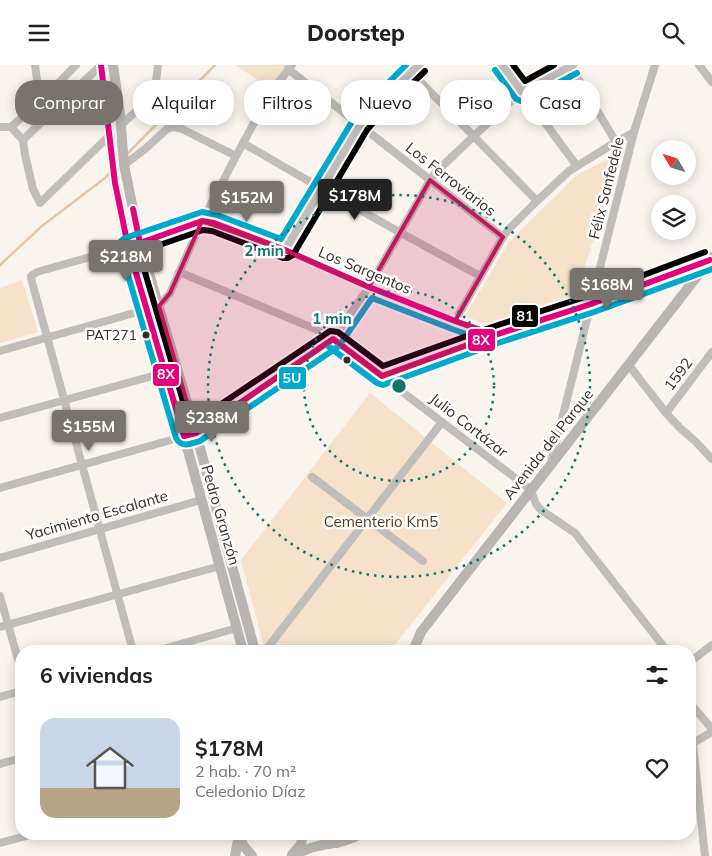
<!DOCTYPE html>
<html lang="es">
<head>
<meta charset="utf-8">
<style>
  :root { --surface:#fff; --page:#f2f2f2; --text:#202124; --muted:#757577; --line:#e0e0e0; --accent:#78736d }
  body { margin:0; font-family:Mulish,sans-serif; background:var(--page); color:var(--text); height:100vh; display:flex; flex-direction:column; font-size:19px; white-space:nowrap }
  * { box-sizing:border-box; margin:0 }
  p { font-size:16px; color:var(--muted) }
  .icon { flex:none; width:28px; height:28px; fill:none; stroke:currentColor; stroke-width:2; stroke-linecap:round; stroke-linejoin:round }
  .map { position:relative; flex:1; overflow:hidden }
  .drawer { position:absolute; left:15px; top:580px; width:681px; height:195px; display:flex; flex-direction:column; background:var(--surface); border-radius:20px; box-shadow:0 2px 12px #0003 }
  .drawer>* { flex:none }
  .top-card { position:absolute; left:15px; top:15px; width:682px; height:45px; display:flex; gap:10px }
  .needle { width:32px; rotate:308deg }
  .controls { position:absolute; left:651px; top:75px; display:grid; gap:10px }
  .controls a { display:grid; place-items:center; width:45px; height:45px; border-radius:50%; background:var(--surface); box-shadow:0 2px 12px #0003; font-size:25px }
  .price { position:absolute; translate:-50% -42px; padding:0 11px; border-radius:5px; background:var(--accent); color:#fff; font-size:16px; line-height:32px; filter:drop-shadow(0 1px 2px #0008) }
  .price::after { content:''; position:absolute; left:50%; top:30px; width:15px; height:11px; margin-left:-8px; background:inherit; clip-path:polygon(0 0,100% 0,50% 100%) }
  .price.current { background:#222; color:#fff }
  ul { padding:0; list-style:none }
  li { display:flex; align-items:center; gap:15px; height:125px; padding:0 25px }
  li+li { border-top:1px solid var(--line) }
  li span { display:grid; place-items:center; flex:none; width:140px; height:100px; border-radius:15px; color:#555 }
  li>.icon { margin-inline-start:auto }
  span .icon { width:60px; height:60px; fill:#fffc; stroke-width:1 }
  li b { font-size:21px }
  h2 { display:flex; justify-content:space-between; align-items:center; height:60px; padding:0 25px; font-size:21px }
  .pill { padding:0 18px; border-radius:20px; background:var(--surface); box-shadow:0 2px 12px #0003; font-size:18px; line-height:45px }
  .pill.current { background:var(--accent); color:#fff }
  header { display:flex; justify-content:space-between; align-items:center; height:65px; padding:0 25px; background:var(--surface); font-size:22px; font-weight:800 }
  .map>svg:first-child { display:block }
</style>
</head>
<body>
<header><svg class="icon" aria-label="menu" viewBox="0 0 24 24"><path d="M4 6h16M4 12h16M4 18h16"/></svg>Doorstep<svg class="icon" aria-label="search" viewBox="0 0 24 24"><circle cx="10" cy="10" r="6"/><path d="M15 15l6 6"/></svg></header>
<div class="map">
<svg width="712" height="791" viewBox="0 0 712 791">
  <rect width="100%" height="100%" fill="#f9f4ee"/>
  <g fill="#f6e1cb">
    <polygon points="235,0 288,0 272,24"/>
    <polygon points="614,91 617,100 575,233 494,263 465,251 509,177 577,110"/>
    <polygon points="22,215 38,267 0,278 0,223"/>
    <polygon points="370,328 507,438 390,586 265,586 241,495"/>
  </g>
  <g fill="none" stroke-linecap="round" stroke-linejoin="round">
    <g stroke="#e5c6a3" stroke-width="2.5">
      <polyline points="127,89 215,0"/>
      <polyline points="0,200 42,161 105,113 111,106"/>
    </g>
    <g stroke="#c0bdba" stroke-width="8">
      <polyline points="35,0 40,37"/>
      <polyline points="404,0 537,136"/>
      <polyline points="502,0 577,101"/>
      <polyline points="570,0 616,77"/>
      <polyline points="699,0 712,17"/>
      <polyline points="288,4 503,172"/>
      <polyline points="121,60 145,38 155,26 158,0"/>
      <polyline points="0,62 11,62"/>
      <polyline points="11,62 23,75 25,90 33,124 40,138 109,71"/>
      <polyline points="11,62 40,37 76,0"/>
      <polyline points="23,75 101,0"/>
      <path d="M243,78C321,124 400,168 480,211"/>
      <polyline points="124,100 145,84 167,64 173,62 180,63 236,91"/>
      <polyline points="285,185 360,60 372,46 419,0"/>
      <polyline points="179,207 313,263 333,274 531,425 536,439 541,445 575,468 667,586"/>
      <polyline points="455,256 503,172 508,165 537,136 569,106 616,77 634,67"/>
      <polyline points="0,286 159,241 170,228 202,156 243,78 271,27 292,0"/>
      <polyline points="628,299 666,348 680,363 695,376 712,394"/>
      <polyline points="382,311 495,270 591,239 708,196"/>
      <polyline points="666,348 712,287"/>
      <polyline points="0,353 171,306"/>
      <polyline points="551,398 634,67 655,0"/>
      <polyline points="312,412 423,496"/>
      <polyline points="0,423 196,368 333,274 369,222 430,115 436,107 512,35 522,27 573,0"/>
      <polyline points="0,493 201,435"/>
      <polyline points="0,531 21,605"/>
      <polyline points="0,562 220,501"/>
      <polyline points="133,586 32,217 31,211 37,207 140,178 202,156 214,158 285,185 369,222 455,256 495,270"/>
      <polyline points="156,586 237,563"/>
      <polyline points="265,586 442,357"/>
      <polyline points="690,597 712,580"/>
      <polyline points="0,632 21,626"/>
      <polyline points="690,638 712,664"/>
      <polyline points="690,651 705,791"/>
      <polyline points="693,678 712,667"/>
      <polyline points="0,699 21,693"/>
      <polyline points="0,778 34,769"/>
    </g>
    <g stroke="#b8b5b2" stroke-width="10">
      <polyline points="101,0 115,118 128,181 184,371 243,586"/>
      <polyline points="113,0 120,49 124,100 140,178 196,368 255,586"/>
      <polyline points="413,586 421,567 712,192"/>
      <polyline points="240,769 243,780 252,791"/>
      <polyline points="318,769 328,774 337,778"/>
      <polyline points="292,790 301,779 303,769"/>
      <polyline points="235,791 239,770"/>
      <path d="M292,791C299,788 306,784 314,782C330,778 346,778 360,769"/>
    </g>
    <defs>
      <g id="bus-1">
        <polyline points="101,0 115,118 128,181 184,371 196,368 333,274 382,311 495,270 591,239 710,195"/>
        <polyline points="133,144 140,178 202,156 214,158 285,185 369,222 455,256 495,270"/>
      </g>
      <g id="bus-2">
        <path d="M406,0L366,40L353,55L281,174L217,150L202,147L125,173L121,176L120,183L176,373C181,383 191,379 200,376L339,281L372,233L452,264L492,278"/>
        <polyline points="495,5 516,34 521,36 526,35 577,8"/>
        <polyline points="328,281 377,318 383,320 498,278 594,247 712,204"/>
      </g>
      <g id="bus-3">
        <polyline points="513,0 525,16 554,0"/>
        <polyline points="425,6 378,52 367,65 293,190 288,193 283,193 212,166 203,165 139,187 190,360 330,266 338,267 383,301 492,262 588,231 705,187"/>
      </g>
    </defs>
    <use href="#bus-1" stroke="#fff" stroke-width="10"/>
    <use href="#bus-2" stroke="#fff" stroke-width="10"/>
    <use href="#bus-3" stroke="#fff" stroke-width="10"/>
    <use href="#bus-1" stroke="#e5007d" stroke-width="6"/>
    <use href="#bus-2" stroke="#00a9ce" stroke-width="6"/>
    <use href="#bus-3" stroke="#000" stroke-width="6"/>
  </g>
  <path fill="#c2185b" fill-opacity="0.2" stroke="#c2185b" stroke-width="4" stroke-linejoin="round" d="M430,115L503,172L455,256L495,270L382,311L333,274L196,368L159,241L170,228L202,156L285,185L369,222Z"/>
  <g fill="none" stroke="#0f766e" stroke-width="2.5" stroke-dasharray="2.5 5">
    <circle cx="399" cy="321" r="95"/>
    <circle cx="399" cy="321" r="191"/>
  </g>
  <g fill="#332d27" stroke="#fff" stroke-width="2">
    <circle cx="146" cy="270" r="4.5"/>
    <circle cx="347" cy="295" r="4.5"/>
  </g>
  <g text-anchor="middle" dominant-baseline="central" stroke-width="5" stroke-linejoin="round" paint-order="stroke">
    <g font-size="14" fill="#332d27" stroke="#fff" text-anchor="end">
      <text x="137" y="270">PAT271</text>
    </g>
    <g font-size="15" fill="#332d27" stroke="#fff">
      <text transform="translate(451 114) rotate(38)">Los Ferroviarios</text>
      <text transform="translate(606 123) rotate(-76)">Félix Sanfedele</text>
      <text transform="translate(365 205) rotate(23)">Los Sargentos</text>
      <text transform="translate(678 309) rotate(-53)">1592</text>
      <text transform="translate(469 360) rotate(38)">Julio Cortázar</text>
      <text transform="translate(548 379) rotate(-52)">Avenida del Parque</text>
      <text transform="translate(97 450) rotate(-16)">Yacimiento Escalante</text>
      <text transform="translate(221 450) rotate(74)">Pedro Granzón</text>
    </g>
    <g font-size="15" fill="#583a15" stroke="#fff">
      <text x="381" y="456">Cementerio Km5</text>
    </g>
  </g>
  <circle cx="399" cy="321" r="8" fill="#0f766e" stroke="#fff" stroke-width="2.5"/>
  <g font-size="15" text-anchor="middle" font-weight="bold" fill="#0f766e" stroke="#fff" stroke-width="5" stroke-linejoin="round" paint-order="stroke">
    <text x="264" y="191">2 min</text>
    <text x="332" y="259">1 min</text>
  </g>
  <g stroke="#fff" stroke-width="2">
    <rect x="511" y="239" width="28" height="24" rx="5" fill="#000"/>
    <rect x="467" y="263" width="29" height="24" rx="5" fill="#e5007d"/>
    <rect x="152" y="298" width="28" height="24" rx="5" fill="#e5007d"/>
    <rect x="278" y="301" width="29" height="24" rx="5" fill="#00a9ce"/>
  </g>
  <g font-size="14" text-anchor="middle" font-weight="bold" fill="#fff">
    <text x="525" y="256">81</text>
    <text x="481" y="280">8X</text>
    <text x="166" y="314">8X</text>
    <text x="292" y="318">5U</text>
  </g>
</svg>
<div class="controls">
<a><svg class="needle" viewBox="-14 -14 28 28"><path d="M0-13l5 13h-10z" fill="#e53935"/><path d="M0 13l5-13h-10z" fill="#757577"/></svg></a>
<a><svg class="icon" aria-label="layers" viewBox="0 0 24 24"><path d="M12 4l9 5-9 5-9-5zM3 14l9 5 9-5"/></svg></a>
</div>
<b class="price current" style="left:355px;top:156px">$178M</b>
<b class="price" style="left:247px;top:158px">$152M</b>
<b class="price" style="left:126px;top:217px">$218M</b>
<b class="price" style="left:607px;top:245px">$168M</b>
<b class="price" style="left:212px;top:378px">$238M</b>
<b class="price" style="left:89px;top:387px">$155M</b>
<div class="top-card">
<a class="pill current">Comprar</a>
<a class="pill">Alquilar</a>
<a class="pill">Filtros</a>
<a class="pill">Nuevo</a>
<a class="pill">Piso</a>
<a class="pill">Casa</a>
</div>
<section class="drawer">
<h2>6 viviendas<svg class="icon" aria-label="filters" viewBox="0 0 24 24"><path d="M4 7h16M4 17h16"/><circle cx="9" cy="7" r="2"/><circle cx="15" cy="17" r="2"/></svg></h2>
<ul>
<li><span style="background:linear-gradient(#c9d6e8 70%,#b9a48a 0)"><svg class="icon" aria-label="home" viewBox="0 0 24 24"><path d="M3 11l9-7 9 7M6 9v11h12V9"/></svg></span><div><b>$178M</b><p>2 hab. · 70 m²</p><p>Celedonio Díaz</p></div><svg class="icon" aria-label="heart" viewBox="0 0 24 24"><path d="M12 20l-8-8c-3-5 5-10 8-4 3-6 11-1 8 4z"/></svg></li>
</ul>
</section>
</div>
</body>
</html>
